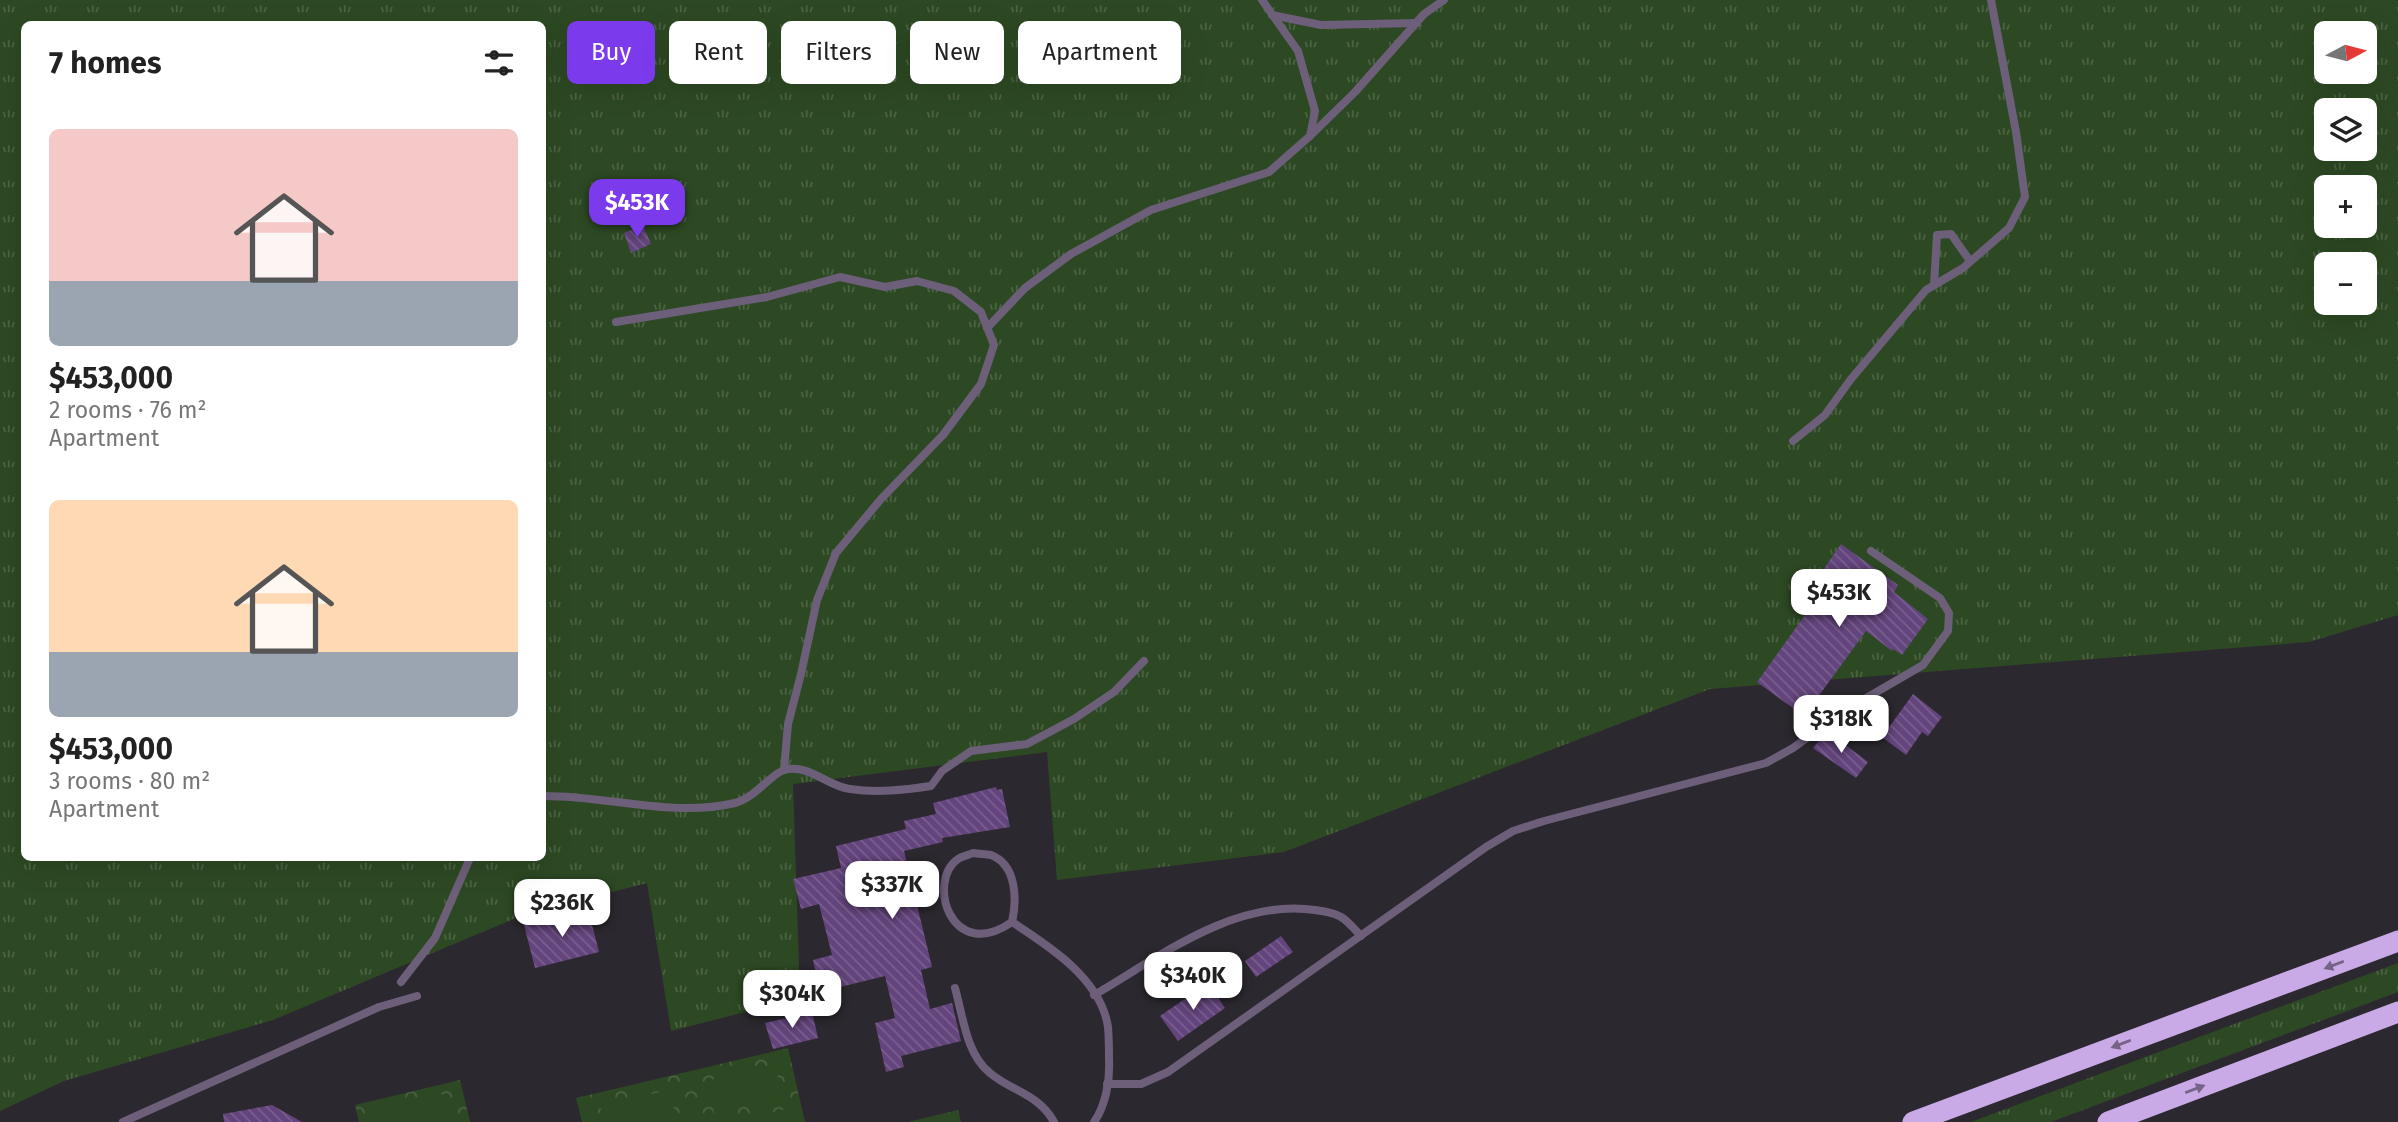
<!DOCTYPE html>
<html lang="en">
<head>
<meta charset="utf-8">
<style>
  :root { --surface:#fff; --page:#f2f2f2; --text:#222; --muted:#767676; --accent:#7c3aed }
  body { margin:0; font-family:"Fira Sans",sans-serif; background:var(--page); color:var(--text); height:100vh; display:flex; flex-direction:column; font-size:26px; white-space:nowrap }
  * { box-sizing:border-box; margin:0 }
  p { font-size:23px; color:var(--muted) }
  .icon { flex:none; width:38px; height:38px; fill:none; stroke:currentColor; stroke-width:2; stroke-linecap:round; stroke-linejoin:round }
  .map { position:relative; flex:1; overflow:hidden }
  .sheet { position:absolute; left:21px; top:21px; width:525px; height:840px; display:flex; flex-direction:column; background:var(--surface); border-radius:10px; box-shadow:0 7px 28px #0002 }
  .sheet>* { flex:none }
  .top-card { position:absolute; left:567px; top:21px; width:665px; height:63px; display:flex; gap:14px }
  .needle { width:46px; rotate:83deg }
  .tools { position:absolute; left:2314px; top:21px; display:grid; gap:14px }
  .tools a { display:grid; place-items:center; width:63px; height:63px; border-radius:10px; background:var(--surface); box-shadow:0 7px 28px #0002; font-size:35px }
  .price { position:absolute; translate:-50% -60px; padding:0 16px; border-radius:14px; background:#fff; color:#222; font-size:23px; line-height:46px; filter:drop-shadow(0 2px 4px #0008) }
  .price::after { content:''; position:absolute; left:50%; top:42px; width:21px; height:16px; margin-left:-10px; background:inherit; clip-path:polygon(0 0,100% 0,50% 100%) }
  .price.selected { background:var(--accent); color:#fff }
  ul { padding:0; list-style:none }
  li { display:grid; align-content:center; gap:14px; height:371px; padding:0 28px }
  li span { display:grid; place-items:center; height:217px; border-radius:10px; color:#555 }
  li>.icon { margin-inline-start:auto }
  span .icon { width:126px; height:126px; fill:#fffc; stroke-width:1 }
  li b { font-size:30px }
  h2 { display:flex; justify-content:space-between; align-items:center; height:84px; padding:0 28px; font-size:30px }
  .tag { padding:0 24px; border-radius:10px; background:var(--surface); box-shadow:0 7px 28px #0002; font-size:24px; line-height:63px }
  .tag.selected { background:var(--accent); color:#fff }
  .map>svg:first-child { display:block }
</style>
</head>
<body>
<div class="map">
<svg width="2398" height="1122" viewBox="0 0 2398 1122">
  <defs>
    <pattern id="grass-tufts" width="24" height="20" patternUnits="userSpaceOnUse" patternTransform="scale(1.75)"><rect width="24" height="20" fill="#2d4923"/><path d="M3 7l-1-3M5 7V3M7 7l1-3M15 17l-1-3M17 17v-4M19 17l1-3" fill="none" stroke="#4b6343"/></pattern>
    <pattern id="forest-crowns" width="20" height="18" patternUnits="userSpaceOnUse" patternTransform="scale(1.75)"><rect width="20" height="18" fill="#2d4923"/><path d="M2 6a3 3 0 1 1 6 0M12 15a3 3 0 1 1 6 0" fill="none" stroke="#4b6343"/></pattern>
    <pattern id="building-back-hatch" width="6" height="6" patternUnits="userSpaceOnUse" patternTransform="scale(1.75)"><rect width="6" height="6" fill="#63447c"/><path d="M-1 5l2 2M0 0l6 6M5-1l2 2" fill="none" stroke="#795f8f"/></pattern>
  </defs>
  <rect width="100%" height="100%" fill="#2c282f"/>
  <g fill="url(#grass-tufts)" fill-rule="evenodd">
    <path d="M0,0H2398V615L2309,642L1710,689L1284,852L1057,880L1047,752L793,784L800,998L671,1031L647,883L523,915L273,1020L64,1081L0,1111ZM24,24H542V858H24ZM2326,33H2364V72H2326ZM2326,110H2364V149H2326ZM2326,187H2364V226H2326ZM2326,264H2364V303H2326Z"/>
    <polygon points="2398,963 2398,992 2051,1122 1971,1122"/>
  </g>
  <g fill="url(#forest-crowns)">
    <polygon points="788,1048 805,1122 582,1122 576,1098"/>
    <polygon points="460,1080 470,1122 359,1122 355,1105"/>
    <polygon points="958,1110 961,1122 908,1122"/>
  </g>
  <g fill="#2d4923">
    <polygon points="775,1065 782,1097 714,1113 706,1081"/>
    <polygon points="669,1090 677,1122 604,1122 600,1106"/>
    <polygon points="444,1094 450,1122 378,1122 375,1110"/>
    <polygon points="786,1109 789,1122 729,1122"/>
  </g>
  <g fill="url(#building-back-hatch)">
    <polygon points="643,225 651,244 631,253 624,233"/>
    <polygon points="1841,544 1898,585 1894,592 1928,619 1902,655 1893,649 1892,651 1866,631 1804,716 1757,682 1810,608 1805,605 1818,586 1814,583"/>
    <polygon points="1913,694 1942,717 1928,736 1922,732 1906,755 1882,737"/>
    <polygon points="1827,731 1868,762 1856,778 1813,748"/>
    <polygon points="996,787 997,790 1002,789 1010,827 942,838 943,842 904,851 932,967 921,970 930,1009 952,1003 961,1041 901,1056 904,1067 886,1072 875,1023 895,1018 885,976 820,992 813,960 832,955 819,904 801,909 793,879 841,868 836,846 906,829 904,821 936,814 933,803"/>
    <polygon points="588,909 599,952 535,968 524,925"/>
    <polygon points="1281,936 1293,952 1256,977 1245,961"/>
    <polygon points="1208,983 1225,1008 1178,1041 1160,1016"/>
    <polygon points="812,1012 818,1038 773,1049 765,1023"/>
    <polygon points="272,1105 302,1122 224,1122 223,1114"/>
  </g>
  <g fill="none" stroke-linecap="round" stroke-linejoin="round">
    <g stroke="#6d5f79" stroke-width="8">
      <polyline points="1272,15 1321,25 1417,23"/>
      <polyline points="1310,136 1355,92 1424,14 1444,0"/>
      <polyline points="1934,285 1937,235 1951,234 1970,261"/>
      <polyline points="616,322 767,297 840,277 885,287 917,281 954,291 981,312 994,345 981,384 943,435 881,499 836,553 817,600 801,674 788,724 784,770"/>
      <polyline points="987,328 1025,288 1071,254 1151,210 1269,172 1310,136 1315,111 1298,51 1262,0"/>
      <polyline points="1793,441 1825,415 1851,379 1926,290 1963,268 2009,228 2025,197 2016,132 1991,0"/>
      <path d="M542,796C607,795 671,818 735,803C755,798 771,774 784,770C809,763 828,787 850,789C877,793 904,790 931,786L942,771L971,751L1027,744L1074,719L1114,692L1144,661"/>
      <path d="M973,853C979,854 986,854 991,855C1017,865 1017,900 1012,922C951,964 926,881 958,859C962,856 969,855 973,853Z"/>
      <path d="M1012,922C1049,946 1101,979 1108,1027C1109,1038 1109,1049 1109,1060C1110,1080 1106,1105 1094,1122"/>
      <polyline points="401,982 435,938 470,858"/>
      <path d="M955,988C963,1016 966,1054 990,1073C1011,1091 1039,1094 1054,1122"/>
      <path d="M1094,995C1158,958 1228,903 1305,909C1316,910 1331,911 1341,917C1348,921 1355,930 1361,936"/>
      <polyline points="1107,1084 1141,1084 1168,1072 1486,847 1513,831 1544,821 1766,763 1793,748 1844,711 1923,665 1948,631 1949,613 1940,598 1871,551"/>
      <polyline points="123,1122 379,1007 417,996"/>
    </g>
    <g stroke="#caa9e7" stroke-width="21">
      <polyline points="1913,1122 2398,941"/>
      <polyline points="2108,1122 2398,1012"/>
    </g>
  </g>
  <defs><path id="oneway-solid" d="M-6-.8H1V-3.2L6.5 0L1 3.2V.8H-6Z" transform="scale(1.75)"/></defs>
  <g fill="#766486">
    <use href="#oneway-solid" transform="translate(2334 965) rotate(159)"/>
    <use href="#oneway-solid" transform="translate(2121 1044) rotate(159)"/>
    <use href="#oneway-solid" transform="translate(2195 1089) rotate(-21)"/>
  </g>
</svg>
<div class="tools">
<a><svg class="needle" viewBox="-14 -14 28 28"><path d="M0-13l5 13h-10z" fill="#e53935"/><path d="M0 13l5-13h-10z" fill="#767676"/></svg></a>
<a><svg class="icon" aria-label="layers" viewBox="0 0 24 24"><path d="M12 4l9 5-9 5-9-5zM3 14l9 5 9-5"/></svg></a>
<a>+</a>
<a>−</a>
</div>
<b class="price selected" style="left:637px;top:239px">$453K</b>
<b class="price" style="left:1839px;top:629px">$453K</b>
<b class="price" style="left:1841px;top:755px">$318K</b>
<b class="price" style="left:892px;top:921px">$337K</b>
<b class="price" style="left:562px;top:939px">$236K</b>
<b class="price" style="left:1193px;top:1012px">$340K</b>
<b class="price" style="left:792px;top:1030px">$304K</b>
<div class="top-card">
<a class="tag selected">Buy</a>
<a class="tag">Rent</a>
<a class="tag">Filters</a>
<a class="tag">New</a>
<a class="tag">Apartment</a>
</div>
<section class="sheet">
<h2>7 homes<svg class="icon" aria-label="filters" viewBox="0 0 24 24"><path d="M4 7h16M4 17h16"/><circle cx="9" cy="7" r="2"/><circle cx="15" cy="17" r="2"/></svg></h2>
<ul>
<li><span style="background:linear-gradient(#f6c9c9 70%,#9aa5b1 0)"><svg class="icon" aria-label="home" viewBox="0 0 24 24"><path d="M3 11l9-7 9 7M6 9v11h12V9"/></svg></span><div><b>$453,000</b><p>2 rooms · 76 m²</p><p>Apartment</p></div></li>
<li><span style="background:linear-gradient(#ffd9b3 70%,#9aa5b1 0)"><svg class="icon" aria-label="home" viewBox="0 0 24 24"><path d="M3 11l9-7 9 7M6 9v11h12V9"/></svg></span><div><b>$453,000</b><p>3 rooms · 80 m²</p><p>Apartment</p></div></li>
</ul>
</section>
</div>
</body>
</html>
